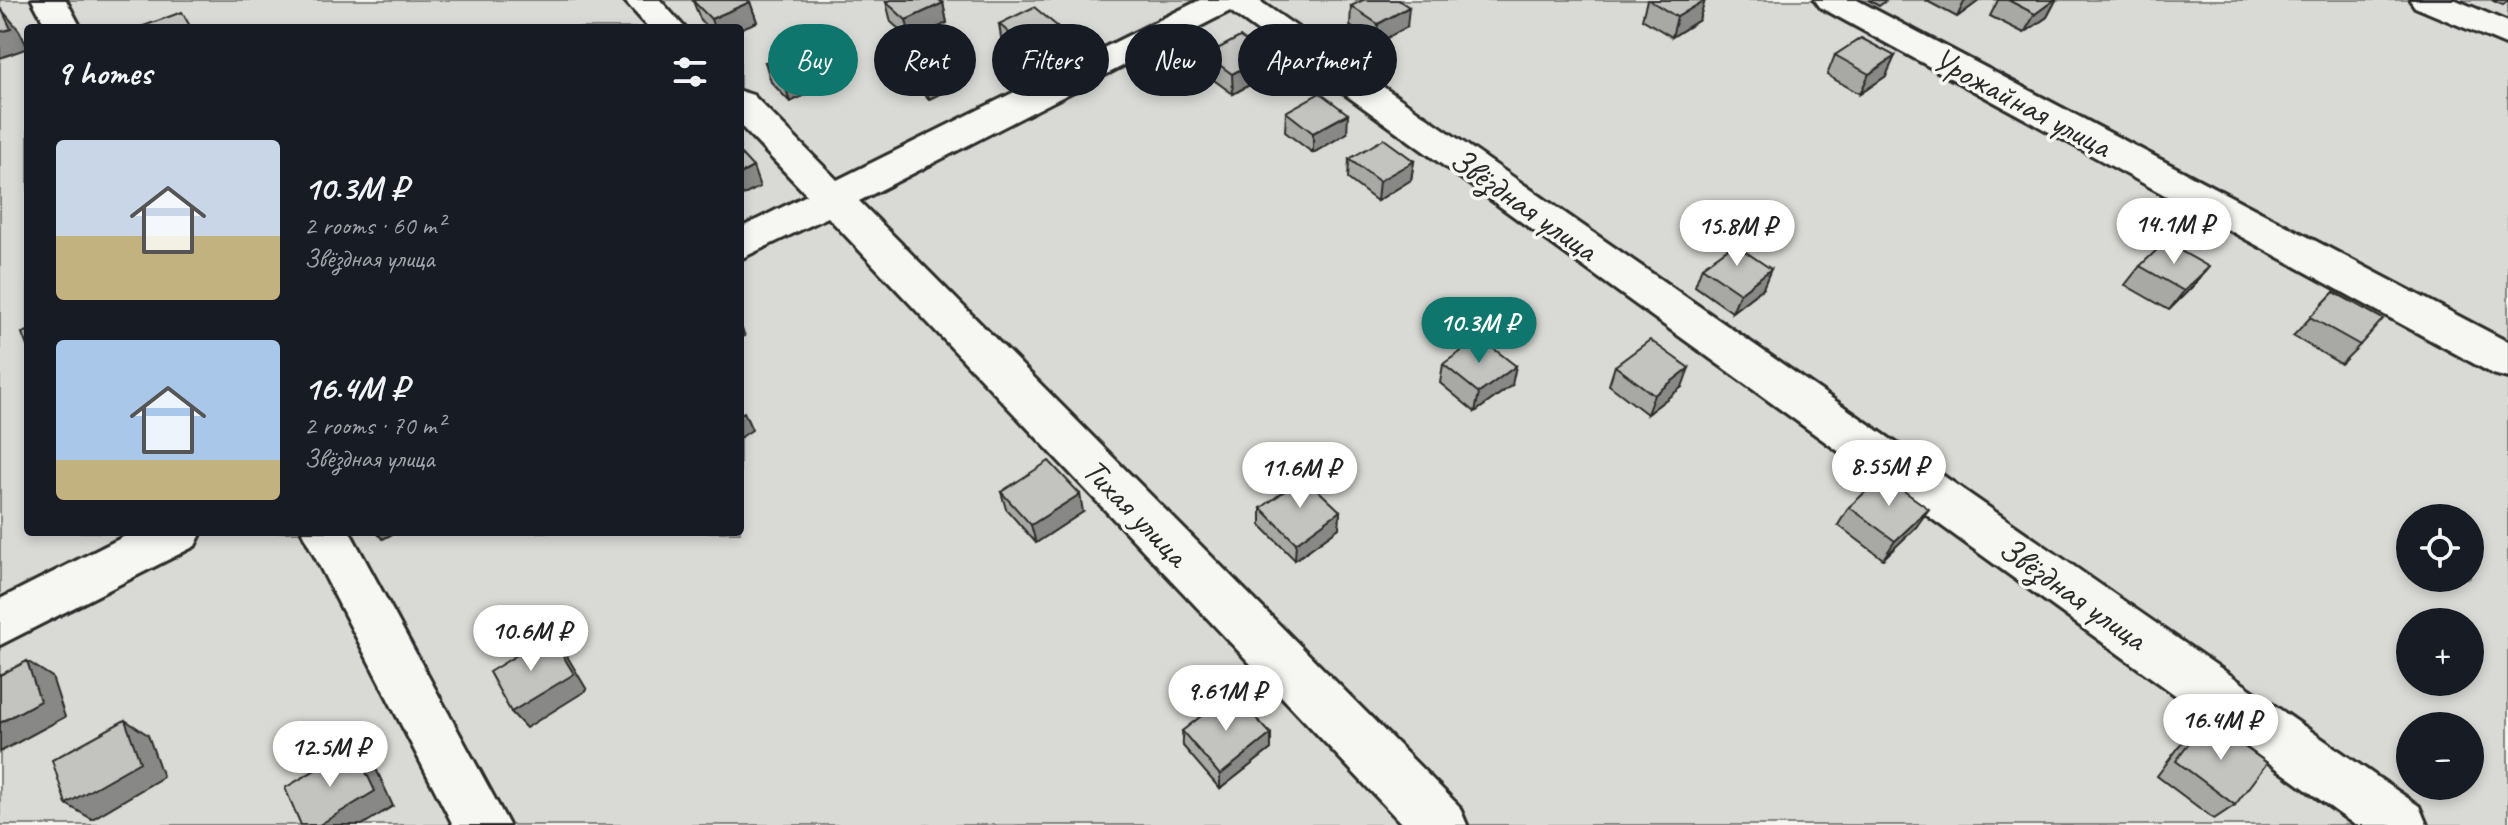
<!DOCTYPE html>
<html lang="en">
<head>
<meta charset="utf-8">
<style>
  :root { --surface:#171b24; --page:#20242c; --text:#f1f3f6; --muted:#9ea1a6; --accent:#0f766e }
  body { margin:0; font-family:Caveat,sans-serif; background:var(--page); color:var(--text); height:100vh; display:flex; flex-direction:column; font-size:30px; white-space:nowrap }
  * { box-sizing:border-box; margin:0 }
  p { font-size:26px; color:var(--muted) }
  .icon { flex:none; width:44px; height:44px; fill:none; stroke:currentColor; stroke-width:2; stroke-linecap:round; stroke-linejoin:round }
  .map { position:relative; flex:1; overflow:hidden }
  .panel { position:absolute; left:24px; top:24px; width:720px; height:512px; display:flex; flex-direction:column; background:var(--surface); border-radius:8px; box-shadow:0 4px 12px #0003 }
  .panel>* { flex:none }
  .banner { position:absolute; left:768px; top:24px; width:760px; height:72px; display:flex; gap:16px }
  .controls { position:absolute; left:2396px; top:504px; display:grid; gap:16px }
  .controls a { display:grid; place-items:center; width:88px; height:88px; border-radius:50%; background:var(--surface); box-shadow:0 4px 12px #0003; font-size:40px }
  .price { position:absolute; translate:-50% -68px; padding:0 18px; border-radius:28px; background:#fff; color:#222; font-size:26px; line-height:52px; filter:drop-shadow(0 2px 4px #0008) }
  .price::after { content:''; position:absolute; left:50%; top:48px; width:24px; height:18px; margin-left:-12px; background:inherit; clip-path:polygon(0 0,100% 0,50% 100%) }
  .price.selected { background:var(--accent); color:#fff }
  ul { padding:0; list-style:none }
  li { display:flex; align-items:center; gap:24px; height:200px; padding:0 32px }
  li span { display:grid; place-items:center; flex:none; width:224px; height:160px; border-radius:8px; color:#555 }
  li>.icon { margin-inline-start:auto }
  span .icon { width:96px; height:96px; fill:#fffc; stroke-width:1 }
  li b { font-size:34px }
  h2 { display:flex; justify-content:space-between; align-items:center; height:96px; padding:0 32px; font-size:34px }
  .pill { padding:0 28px; border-radius:36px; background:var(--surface); box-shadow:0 4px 12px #0003; font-size:28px; line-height:72px }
  .pill.selected { background:var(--accent); color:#fff }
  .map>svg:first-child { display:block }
</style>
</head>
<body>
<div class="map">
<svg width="2508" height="825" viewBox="0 0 2508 825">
  <rect width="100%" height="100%" fill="#f6f6f2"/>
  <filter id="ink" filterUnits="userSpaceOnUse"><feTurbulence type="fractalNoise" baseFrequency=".0125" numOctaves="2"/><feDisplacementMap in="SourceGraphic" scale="16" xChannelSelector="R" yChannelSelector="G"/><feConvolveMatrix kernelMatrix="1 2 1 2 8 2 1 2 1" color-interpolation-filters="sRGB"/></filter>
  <g filter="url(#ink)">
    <path fill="#d9d9d5" stroke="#828280" stroke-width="2" fill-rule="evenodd" d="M0,0H2508V825H0ZM28,28H740V532H28ZM2410,518H2470V578H2410ZM2410,622H2470V682H2410ZM2410,726H2470V786H2410Z"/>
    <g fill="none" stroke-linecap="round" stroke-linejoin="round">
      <defs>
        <g id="street">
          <polygon points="32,0 66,0 81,28 47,28"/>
          <polygon points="624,0 660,0 685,28 649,28"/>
          <polygon points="1200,0 1258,0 2419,806 2427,825 2355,825 1230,11 859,201 1459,806 1467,825 1403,825 828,217 740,259 740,228 807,195 740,125 740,91 753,95 837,180"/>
          <polygon points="1815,0 1857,0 2508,342 2508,378 2493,374 1820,7"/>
          <polygon points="2410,0 2456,0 2508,22 2508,46 2415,7"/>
          <polygon points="133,532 202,532 195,546 0,645 0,599"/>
          <polygon points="302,532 350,532 509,825 453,825"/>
        </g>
      </defs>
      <use href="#street" stroke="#2b2b2b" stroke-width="6"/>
      <use href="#street" fill="#f6f6f2" fill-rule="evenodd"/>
    </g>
    <g fill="#a8a8a5" stroke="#2b2b2b" stroke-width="2">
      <polygon points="1647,0 1705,0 1699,20 1672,37 1642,19"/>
      <polygon points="1868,0 1887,0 1879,6"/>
      <polygon points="1925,0 1980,0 1957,17"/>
      <polygon points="1998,0 2056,0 2047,17 2024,33 1990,16"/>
      <polygon points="2491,0 2508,0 2508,1 2503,5"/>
      <polygon points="693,1 750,2 757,22 740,28 708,28 701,21"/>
      <polygon points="886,2 943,3 947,23 911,40 891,22"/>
      <polygon points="1351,6 1407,27 1376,44 1350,26"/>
      <polygon points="999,24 1057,26 1059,45 1024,63 1002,44"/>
      <polygon points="1206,55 1266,76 1233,94 1207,75"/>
      <polygon points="1835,55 1886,76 1860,94 1827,75"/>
      <polygon points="903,60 967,81 929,99 908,80"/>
      <polygon points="765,62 824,63 830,83 790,102 771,82"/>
      <polygon points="1286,112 1347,133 1313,153 1285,132"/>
      <polygon points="1349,159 1414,161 1411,180 1377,201 1348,179"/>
      <polygon points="2140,266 2193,286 2169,310 2125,285"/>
      <polygon points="1702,267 1763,288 1732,312 1695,286"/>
      <polygon points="2334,292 2360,345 2341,364 2293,336"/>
      <polygon points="1443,364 1512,385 1475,412 1440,383"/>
      <polygon points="1615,366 1682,387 1647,414 1609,385"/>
      <polygon points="1001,492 1083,512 1036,543 1006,509"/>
      <polygon points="1849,507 1916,527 1883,559 1838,525"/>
      <polygon points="1261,508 1340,511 1339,528 1295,560 1261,526"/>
      <polygon points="2207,720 2235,805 2214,819 2157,776 2188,735"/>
      <polygon points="1182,731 1271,734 1271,749 1220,789 1183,746"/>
    </g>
    <g fill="#888886" stroke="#2b2b2b" stroke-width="2">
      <polygon points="1705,0 1699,20 1672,37 1677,17"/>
      <polygon points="1965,0 1980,0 1957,17"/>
      <polygon points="2054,0 2056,0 2047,17 2024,33 2035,14"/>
      <polygon points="750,2 757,22 740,29 740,28 714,28 711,19"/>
      <polygon points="943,3 947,23 911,40 906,20"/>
      <polygon points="1409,7 1407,27 1376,44 1378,24"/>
      <polygon points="2,10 19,30 28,48 0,58 0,32"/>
      <polygon points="1057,26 1059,45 1024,63 1021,43"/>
      <polygon points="1266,56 1266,76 1233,94 1232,74"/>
      <polygon points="1895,56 1886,76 1860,94 1869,74"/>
      <polygon points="963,61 967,81 929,99 924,79"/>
      <polygon points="824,63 830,83 790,102 784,82"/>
      <polygon points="1348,114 1347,133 1313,153 1313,133"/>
      <polygon points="1414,161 1411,180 1377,201 1379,181"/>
      <polygon points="753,167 760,187 740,197 740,174"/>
      <polygon points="2209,267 2193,286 2169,310 2184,291"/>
      <polygon points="1771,269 1763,288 1732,312 1740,293"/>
      <polygon points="740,325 745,336 740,338"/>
      <polygon points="1516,366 1512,385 1475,412 1479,393"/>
      <polygon points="1689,368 1682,387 1647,414 1654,395"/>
      <polygon points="744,412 752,430 740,438 740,414"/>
      <polygon points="1080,494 1083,512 1036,543 1031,525"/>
      <polygon points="1929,509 1916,527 1883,559 1895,541"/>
      <polygon points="1340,511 1339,528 1295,560 1296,543"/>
      <polygon points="376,532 396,532 383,539"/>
      <polygon points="550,635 564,651 587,690 526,728 511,712"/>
      <polygon points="27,661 52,677 65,717 0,752 0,723"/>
      <polygon points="125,720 148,735 163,777 92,819 66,804"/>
      <polygon points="1271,734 1271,749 1220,789 1220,775"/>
      <polygon points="354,747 373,762 393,806 362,825 319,825"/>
    </g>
    <g fill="#c3c3c0" stroke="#2b2b2b" stroke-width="2">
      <polygon points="696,0 748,0 750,2 711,19 693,1"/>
      <polygon points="891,0 939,0 943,3 906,20 886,2"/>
      <polygon points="1363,0 1398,0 1409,7 1378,24 1351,6"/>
      <polygon points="1649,0 1705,0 1677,17"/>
      <polygon points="2008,0 2054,0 2035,14"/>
      <polygon points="1034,7 1057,26 1021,43 999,24"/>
      <polygon points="2,10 11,29 0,32 0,11"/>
      <polygon points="182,12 191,28 138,28"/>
      <polygon points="1240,37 1266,56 1232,74 1206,55"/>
      <polygon points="1861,38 1895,56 1869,74 1835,55"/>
      <polygon points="941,42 963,61 924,79 903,60"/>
      <polygon points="804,44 824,63 784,82 765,62"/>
      <polygon points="1320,93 1348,114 1313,133 1286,112"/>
      <polygon points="1384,139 1414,161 1379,181 1349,159"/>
      <polygon points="740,153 753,167 740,174"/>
      <polygon points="2165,242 2209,267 2184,291 2140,266"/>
      <polygon points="1734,244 1771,269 1740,293 1702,267"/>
      <polygon points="2334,292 2383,319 2360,345 2310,317"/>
      <polygon points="28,331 28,349 22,333"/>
      <polygon points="1480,338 1516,366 1479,393 1443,364"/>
      <polygon points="1650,340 1689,368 1654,395 1615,366"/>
      <polygon points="1049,461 1080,494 1031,525 1001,492"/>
      <polygon points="1883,476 1929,509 1895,541 1849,507"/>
      <polygon points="1304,477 1340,511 1296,543 1261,508"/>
      <polygon points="550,635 574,674 511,712 489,672"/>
      <polygon points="27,661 40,701 0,723 0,675"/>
      <polygon points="1232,692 1271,734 1220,775 1182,731"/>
      <polygon points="125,720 140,762 66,804 52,760"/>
      <polygon points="2207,720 2267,763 2235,805 2176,761"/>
      <polygon points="354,747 375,791 319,825 301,825 285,788"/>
    </g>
  </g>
  <g text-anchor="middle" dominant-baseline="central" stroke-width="7" stroke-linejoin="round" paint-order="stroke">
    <g font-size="34" fill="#2b2b2b" stroke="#f6f6f2">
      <text transform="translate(2022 102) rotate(28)">Урожайная улица</text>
      <text transform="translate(1524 204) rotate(35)">Звёздная улица</text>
      <text transform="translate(1136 512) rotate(46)">Тихая улица</text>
      <text transform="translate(2073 593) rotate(35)">Звёздная улица</text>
    </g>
  </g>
</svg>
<div class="controls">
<a><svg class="icon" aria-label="locate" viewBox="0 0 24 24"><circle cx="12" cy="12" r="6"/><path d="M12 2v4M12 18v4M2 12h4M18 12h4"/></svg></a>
<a>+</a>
<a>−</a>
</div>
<b class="price" style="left:2174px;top:266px">14.1M ₽</b>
<b class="price" style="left:1737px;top:268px">15.8M ₽</b>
<b class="price selected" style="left:1479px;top:365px">10.3M ₽</b>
<b class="price" style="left:1889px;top:508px">8.55M ₽</b>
<b class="price" style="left:1300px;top:510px">11.6M ₽</b>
<b class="price" style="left:531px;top:673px">10.6M ₽</b>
<b class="price" style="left:1226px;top:733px">9.61M ₽</b>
<b class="price" style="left:2221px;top:762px">16.4M ₽</b>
<b class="price" style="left:330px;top:789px">12.5M ₽</b>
<div class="banner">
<a class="pill selected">Buy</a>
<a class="pill">Rent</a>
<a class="pill">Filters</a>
<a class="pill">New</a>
<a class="pill">Apartment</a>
</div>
<section class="panel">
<h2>9 homes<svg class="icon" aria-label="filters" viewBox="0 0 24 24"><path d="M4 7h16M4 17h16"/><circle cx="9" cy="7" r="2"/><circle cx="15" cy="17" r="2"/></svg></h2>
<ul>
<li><span style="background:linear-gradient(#c9d6e8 60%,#c2b280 0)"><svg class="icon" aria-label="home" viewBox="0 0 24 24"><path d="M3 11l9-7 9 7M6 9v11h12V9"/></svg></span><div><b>10.3M ₽</b><p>2 rooms · 60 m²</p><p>Звёздная улица</p></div></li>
<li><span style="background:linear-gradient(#a9c7e8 75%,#c2b280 0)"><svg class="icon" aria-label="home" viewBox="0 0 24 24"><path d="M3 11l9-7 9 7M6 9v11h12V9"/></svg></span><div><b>16.4M ₽</b><p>2 rooms · 70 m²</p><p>Звёздная улица</p></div></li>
</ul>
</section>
</div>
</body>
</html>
